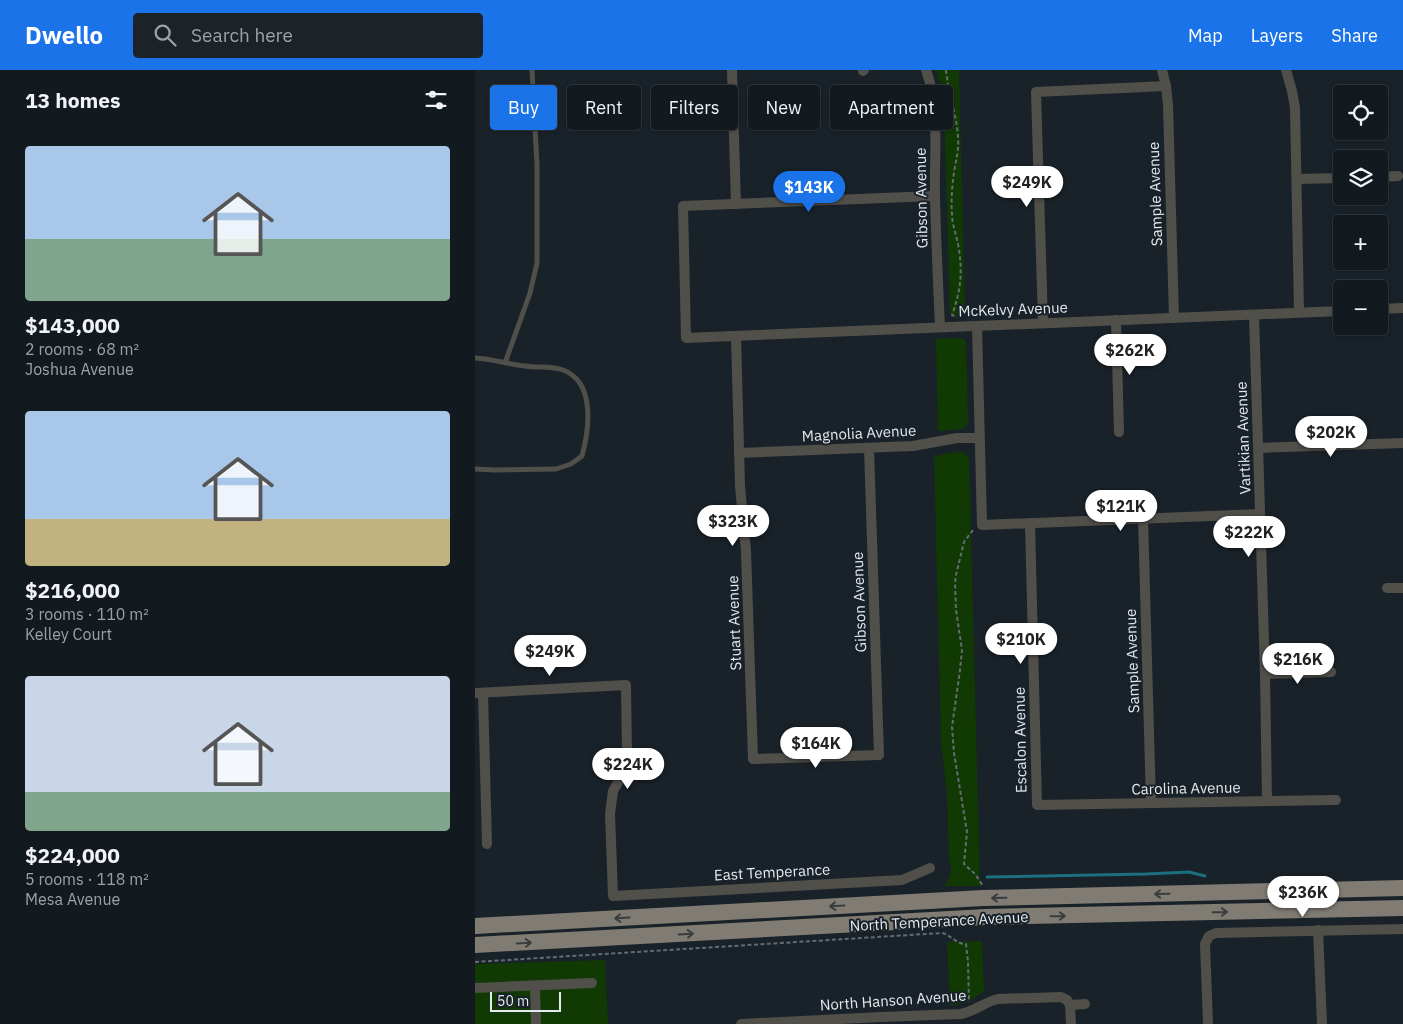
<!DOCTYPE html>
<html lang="en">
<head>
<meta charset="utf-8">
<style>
  :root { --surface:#131a1f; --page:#1c2328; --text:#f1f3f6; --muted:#9da1a4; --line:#32383d; --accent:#1a73e8 }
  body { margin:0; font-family:"IBM Plex Sans",sans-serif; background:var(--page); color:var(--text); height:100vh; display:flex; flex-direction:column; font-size:19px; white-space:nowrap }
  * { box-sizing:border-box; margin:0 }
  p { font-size:16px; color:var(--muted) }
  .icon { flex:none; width:28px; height:28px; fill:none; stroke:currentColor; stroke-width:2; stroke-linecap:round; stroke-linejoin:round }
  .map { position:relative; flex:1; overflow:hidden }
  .details { display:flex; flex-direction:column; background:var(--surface); width:475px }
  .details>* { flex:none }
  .top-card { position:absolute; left:15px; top:15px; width:475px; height:45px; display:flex; gap:10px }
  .fabs { position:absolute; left:858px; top:15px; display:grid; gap:10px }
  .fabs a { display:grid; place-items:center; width:55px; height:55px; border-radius:5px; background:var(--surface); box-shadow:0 1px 4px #0004,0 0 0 1px var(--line); font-size:25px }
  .scale { position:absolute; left:15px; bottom:12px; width:71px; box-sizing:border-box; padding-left:5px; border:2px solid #e3e9ee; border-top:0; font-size:14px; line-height:18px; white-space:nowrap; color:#e3e9ee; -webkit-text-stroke:4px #192229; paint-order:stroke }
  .price { position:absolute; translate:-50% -42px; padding:0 11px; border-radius:18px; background:#fff; color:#222; font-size:16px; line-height:32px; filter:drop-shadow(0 1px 2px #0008) }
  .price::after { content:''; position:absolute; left:50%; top:30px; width:15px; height:11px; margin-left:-8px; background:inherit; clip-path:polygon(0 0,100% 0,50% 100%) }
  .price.current { background:var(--accent); color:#fff }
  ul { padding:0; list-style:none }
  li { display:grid; align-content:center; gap:10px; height:265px; padding:0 25px }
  li span { display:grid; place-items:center; height:155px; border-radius:5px; color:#555 }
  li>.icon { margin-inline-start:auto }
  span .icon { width:90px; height:90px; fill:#fffc; stroke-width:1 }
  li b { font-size:21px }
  h2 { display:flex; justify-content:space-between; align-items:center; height:60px; padding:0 25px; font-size:21px }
  .tag { padding:0 18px; border-radius:5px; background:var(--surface); box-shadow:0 1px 4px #0004,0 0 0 1px var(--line); font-size:18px; line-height:45px }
  .tag.current { background:var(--accent); color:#fff }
  header { display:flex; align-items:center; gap:30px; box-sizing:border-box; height:70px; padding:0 25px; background:var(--accent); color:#fff }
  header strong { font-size:24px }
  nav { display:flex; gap:28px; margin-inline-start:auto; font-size:18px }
  .search { width:350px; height:45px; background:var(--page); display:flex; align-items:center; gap:12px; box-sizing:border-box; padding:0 18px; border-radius:5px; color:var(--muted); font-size:19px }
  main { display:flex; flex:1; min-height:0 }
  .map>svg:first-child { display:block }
</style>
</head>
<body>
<header>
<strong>Dwello</strong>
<div class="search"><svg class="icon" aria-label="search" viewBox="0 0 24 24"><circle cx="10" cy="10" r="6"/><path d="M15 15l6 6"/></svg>Search here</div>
<nav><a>Map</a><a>Layers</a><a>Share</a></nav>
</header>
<main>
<section class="details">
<h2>13 homes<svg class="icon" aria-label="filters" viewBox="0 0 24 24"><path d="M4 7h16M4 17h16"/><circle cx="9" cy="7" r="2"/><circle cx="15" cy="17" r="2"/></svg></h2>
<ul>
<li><span style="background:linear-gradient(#a9c7e8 60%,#7fa58c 0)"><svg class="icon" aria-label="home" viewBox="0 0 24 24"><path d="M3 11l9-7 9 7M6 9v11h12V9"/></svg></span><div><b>$143,000</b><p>2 rooms · 68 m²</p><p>Joshua Avenue</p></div></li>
<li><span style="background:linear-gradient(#a9c7e8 70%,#c2b280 0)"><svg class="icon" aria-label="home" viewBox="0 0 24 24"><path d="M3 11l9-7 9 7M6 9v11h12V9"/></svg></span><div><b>$216,000</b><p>3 rooms · 110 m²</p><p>Kelley Court</p></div></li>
<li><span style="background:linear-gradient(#c9d6e8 75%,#7fa58c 0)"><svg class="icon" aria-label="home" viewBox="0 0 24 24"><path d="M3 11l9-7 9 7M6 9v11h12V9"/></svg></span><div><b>$224,000</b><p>5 rooms · 118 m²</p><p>Mesa Avenue</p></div></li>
</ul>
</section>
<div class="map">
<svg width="928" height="954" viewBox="0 0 928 954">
  <rect width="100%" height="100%" fill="#192229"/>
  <g fill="#103903">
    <polygon points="461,0 484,0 490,245 479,246 475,242 469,35 467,20"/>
    <polygon points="487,268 491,271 493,353 488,359 463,361 461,269"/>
    <path d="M489,382L494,388L505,816H469C476,808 478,799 474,789L472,725L466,671L459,387L472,383Z"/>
    <path d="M507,871L509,921C498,929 489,934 475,935L472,872Z"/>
    <polygon points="130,890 133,954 0,954 0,894"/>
  </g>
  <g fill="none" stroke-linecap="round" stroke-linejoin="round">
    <polyline stroke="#1d6f7f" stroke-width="3" points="512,807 671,804 714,802 730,806"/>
    <g stroke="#646c73" stroke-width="2" stroke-dasharray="4 2.5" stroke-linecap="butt">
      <path d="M471,0C473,23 482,45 483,68C484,80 481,90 479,102C477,116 476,130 477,144C477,154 481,164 483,174C488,201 486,220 477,245L482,247"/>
      <polyline points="498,460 489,472 481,505 480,513 481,540 487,580 485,600 477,657 479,683 492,762 489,794 500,804 508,816"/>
      <path d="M0,892L467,863C476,865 481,874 491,874L493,892L494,932"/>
    </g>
    <g stroke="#514f4a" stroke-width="5">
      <path d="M0,288C17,289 33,294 50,296C62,298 77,296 88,300C121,312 114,360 107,386L96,394L81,399L19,400L0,399"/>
      <polyline points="30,293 55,223 62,193 62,95 57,0"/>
    </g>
    <g stroke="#514f4a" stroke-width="10">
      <polyline points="257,0 261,134"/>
      <path d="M451,0C465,38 459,85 460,126C461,170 463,213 465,257"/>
      <polyline points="687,0 691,16 693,35 699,248"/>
      <polyline points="811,0 817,21 820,38 824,242"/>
      <polyline points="388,1 389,0"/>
      <polyline points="904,107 923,106"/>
      <polyline points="822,109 866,108"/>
      <polyline points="460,126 208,136 211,268 866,241"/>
      <polyline points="904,239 928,238"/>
      <polyline points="779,245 790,604 792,731"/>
      <polyline points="641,250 644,362"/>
      <polyline points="568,253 561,22 691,16"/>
      <polyline points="502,256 507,455 785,444"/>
      <polyline points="261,266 265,416 271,481 278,689 404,685 394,378"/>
      <polyline points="784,378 928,373"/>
      <polyline points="264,383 438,376 482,368 504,368"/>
      <polyline points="668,448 676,733"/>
      <polyline points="555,453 562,735 861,730"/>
      <polyline points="912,518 928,518"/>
      <polyline points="790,604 856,602"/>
      <polyline points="0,623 151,615 152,685 149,702 138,721 135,744 138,826 427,810 455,798"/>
      <polyline points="8,623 12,774"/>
      <polyline points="843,860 847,954"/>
      <polyline points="60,916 61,954"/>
      <polyline points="0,918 117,913"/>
      <polyline points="595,935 596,954"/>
      <polyline points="595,935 610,934"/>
      <path d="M266,954L406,947L486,944C500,941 510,932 523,929L586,927L592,930L595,935"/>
      <polyline points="733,954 730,874 734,866 741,863 928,859"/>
    </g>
    <g stroke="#817c73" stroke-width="16">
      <polyline points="0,856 508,828 928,818"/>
      <polyline points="0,875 511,847 928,838"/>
    </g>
  </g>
  <defs><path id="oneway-shaft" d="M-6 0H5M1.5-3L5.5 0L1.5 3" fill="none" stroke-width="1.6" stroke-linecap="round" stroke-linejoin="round" transform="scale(1.25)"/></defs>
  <g stroke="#383d3f">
    <use href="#oneway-shaft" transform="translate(687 824) rotate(179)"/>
    <use href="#oneway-shaft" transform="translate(524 828) rotate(179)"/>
    <use href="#oneway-shaft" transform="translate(362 836) rotate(177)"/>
    <use href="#oneway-shaft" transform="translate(745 842) rotate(-1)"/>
    <use href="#oneway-shaft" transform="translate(583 846) rotate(-1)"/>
    <use href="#oneway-shaft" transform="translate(147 848) rotate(177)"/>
    <use href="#oneway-shaft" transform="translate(211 864) rotate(-3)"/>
    <use href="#oneway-shaft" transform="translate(49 873) rotate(-3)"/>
  </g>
  <g text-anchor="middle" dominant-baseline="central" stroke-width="4" stroke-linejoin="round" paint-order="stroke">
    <g font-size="15" fill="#e3e9ee" stroke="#192229">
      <text transform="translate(680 124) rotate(-92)">Sample Avenue</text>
      <text transform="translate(446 128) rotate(-91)">Gibson Avenue</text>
      <text transform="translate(538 239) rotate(-2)">McKelvy Avenue</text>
      <text transform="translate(384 363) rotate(-3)">Magnolia Avenue</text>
      <text transform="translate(768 368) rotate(-92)">Vartikian Avenue</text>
      <text transform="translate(384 532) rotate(-92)">Gibson Avenue</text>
      <text transform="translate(259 553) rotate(-92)">Stuart Avenue</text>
      <text transform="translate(657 591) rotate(-92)">Sample Avenue</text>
      <text transform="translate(545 670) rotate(-91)">Escalon Avenue</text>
      <text transform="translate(711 718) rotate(-1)">Carolina Avenue</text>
      <text transform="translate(297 802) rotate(-3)">East Temperance</text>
      <text transform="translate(464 851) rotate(-3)">North Temperance Avenue</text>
      <text transform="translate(418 930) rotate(-4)">North Hanson Avenue</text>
    </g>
  </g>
</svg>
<div class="fabs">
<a><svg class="icon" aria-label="locate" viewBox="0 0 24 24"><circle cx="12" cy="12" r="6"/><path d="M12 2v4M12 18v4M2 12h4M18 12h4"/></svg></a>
<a><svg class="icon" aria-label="layers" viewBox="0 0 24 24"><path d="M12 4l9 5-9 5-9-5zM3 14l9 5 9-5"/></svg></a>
<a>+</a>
<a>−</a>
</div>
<div class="scale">50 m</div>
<b class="price" style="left:552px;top:138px">$249K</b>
<b class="price current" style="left:334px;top:143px">$143K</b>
<b class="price" style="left:655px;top:306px">$262K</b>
<b class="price" style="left:856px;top:388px">$202K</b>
<b class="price" style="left:646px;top:462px">$121K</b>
<b class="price" style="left:258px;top:477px">$323K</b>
<b class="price" style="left:774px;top:488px">$222K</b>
<b class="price" style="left:546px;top:595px">$210K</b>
<b class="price" style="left:75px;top:607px">$249K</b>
<b class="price" style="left:823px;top:615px">$216K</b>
<b class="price" style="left:341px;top:699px">$164K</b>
<b class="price" style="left:153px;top:720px">$224K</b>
<b class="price" style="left:828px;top:848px">$236K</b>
<div class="top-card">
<a class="tag current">Buy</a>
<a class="tag">Rent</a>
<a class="tag">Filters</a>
<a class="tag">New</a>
<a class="tag">Apartment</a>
</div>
</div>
</main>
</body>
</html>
